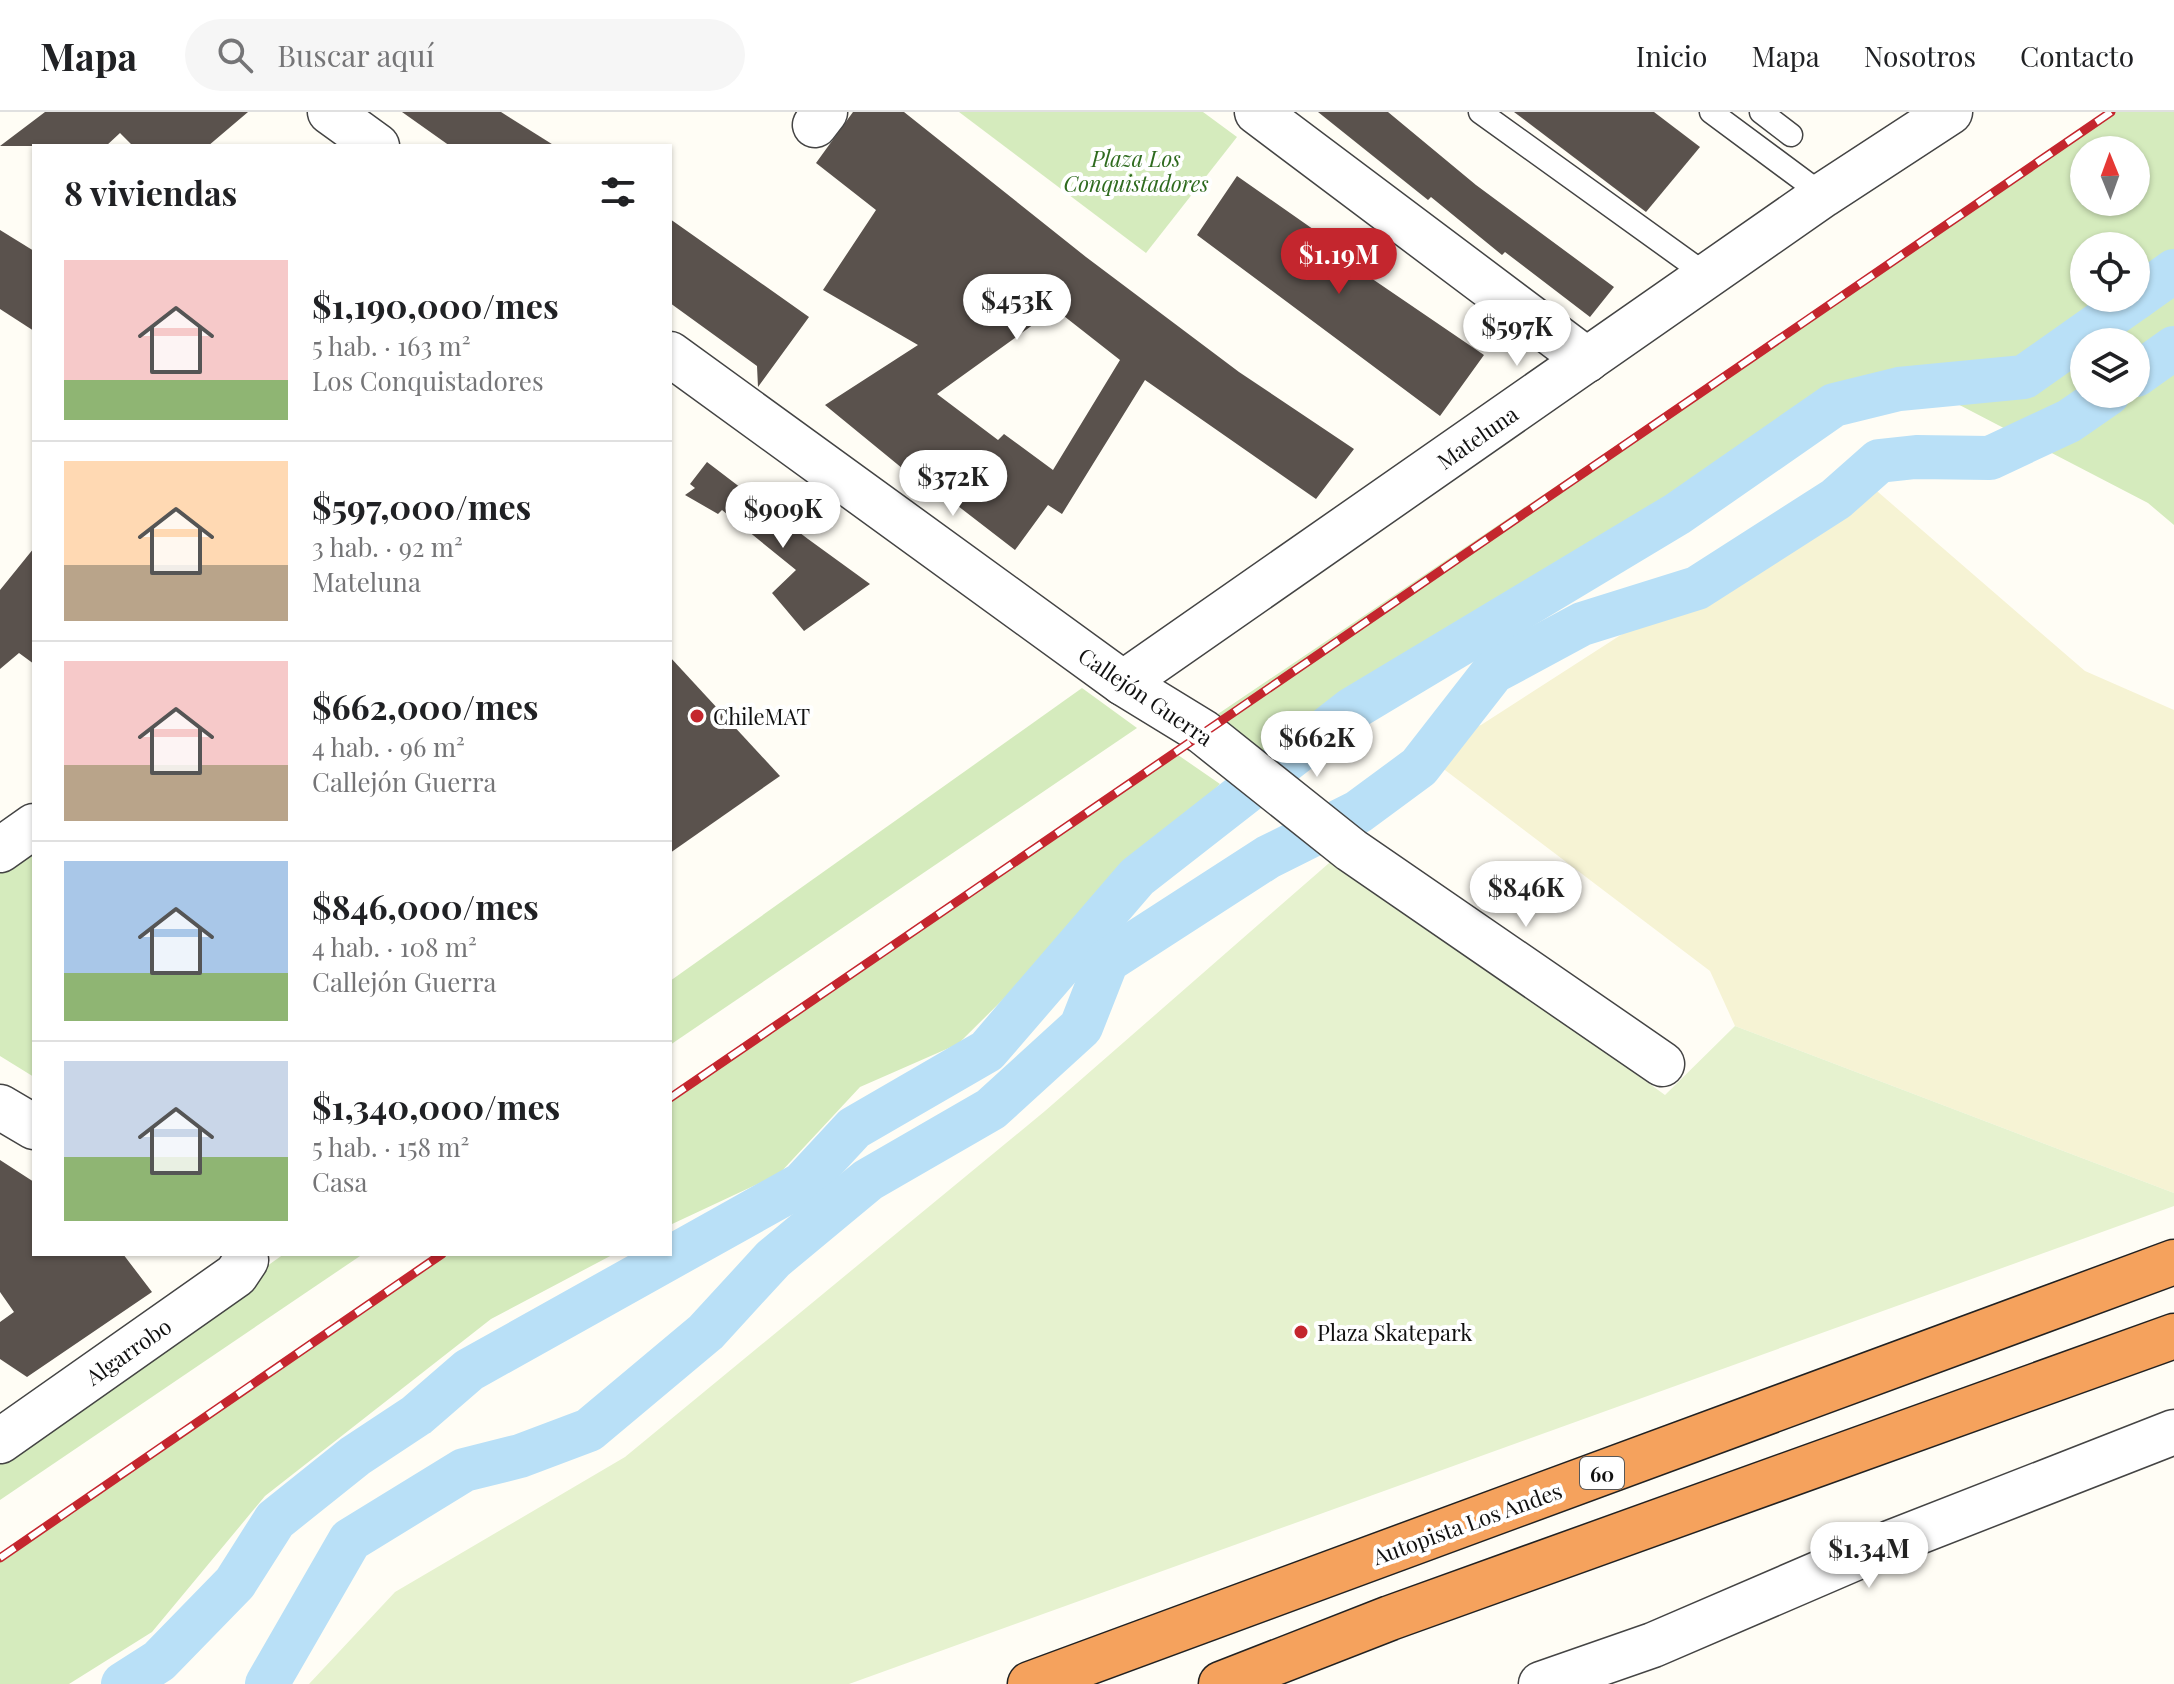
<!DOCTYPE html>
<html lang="es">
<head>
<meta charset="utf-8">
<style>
  :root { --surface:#fff; --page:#f6f6f6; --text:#202124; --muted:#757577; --line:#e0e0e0; --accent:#c4262e }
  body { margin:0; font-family:"Playfair Display",serif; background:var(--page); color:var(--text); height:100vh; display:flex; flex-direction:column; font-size:30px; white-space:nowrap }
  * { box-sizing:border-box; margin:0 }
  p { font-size:26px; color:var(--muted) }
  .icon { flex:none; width:44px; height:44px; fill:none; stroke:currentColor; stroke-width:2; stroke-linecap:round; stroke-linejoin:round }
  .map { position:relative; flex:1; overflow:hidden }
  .sheet { position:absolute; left:32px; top:32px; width:640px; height:1112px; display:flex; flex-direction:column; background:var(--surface); border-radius:0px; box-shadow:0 2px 6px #0004 }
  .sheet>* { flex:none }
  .needle { width:52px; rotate:359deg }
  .controls { position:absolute; left:2070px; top:24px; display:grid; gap:16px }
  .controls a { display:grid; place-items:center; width:80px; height:80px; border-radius:50%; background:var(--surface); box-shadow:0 2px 6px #0004; font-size:40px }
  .price { position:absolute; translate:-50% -68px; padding:0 18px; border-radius:28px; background:#fff; color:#222; font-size:26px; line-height:52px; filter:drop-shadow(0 2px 4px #0008) }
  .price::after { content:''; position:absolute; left:50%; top:48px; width:24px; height:18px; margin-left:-12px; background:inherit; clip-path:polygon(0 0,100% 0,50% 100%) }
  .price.active { background:var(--accent); color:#fff }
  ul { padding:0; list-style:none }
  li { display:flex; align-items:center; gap:24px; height:200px; padding:0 32px }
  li+li { border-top:2px solid var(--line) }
  li span { display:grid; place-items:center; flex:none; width:224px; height:160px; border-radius:0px; color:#555 }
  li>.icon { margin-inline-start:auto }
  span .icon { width:96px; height:96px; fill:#fffc; stroke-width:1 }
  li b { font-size:34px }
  h2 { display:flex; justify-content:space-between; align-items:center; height:96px; padding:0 32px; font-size:34px }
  header { display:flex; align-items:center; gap:48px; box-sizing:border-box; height:112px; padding:0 40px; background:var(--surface); border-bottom:2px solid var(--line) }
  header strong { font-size:38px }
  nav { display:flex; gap:44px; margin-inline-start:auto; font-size:28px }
  .search { width:560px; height:72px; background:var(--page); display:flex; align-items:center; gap:20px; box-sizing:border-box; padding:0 28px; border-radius:44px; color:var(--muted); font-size:30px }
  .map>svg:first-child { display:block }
</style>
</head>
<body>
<header>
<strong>Mapa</strong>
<div class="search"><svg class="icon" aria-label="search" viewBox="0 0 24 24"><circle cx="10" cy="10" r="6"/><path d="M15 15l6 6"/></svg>Buscar aquí</div>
<nav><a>Inicio</a><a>Mapa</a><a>Nosotros</a><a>Contacto</a></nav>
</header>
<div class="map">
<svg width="2174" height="1572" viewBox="0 0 2174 1572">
  <rect width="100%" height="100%" fill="#fffdf5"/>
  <polygon fill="#f6f3d4" points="1863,367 2085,559 2174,598 2174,1081 1735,914 1710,859 1412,633 1481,613"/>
  <g fill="#d5ebbd" fill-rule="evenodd">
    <polygon points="959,0 1203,0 1237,25 1146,141"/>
    <path d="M2111,0H2174V413L2148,391L1898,261L1831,275L1655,392L1349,578L1265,643L1212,606ZM2084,38H2136V90H2084ZM2084,134H2136V186H2084ZM2084,230H2136V282H2084Z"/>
    <polygon points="1082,576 1137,616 670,933 670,869"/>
    <polygon points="1178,643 1220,672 958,932 860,975 779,1062 670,1113 670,987"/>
    <polygon points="34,725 34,965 0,944 0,751"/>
    <polygon points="284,1142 363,1142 0,1388 0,1343"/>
    <polygon points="442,1142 614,1142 491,1207 265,1384 152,1520 69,1572 0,1572 0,1442"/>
  </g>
  <polygon fill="#e6f2cf" points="1336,745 1665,983 1735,914 2174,1081 2174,1094 849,1572 309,1572 395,1480 625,1345 1045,999"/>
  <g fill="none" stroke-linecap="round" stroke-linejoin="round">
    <g stroke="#b9e0f7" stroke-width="44">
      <polyline points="2136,186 2174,159"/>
      <polyline points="2136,263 2174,236"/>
      <polyline points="123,1572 159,1549 235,1471 275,1408 355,1344 417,1303 469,1258 802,1072 854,1016 987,939 1137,765 1352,597 1677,402 1834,293 1899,277 2024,265 2136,186"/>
      <polyline points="267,1572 350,1428 464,1358 520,1344 589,1318 706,1220 773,1147 868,1068 991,997 1081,915 1107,849 1268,745 1358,700 1419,655 1493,560 1582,512 1697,476 1836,387 1879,349 1916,345 1990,346 2069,309 2108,282"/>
    </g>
  </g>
  <g fill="#5a524d" fill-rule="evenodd">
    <polygon points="45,0 248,0 208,34 133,34 120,21 106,34 0,34"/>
    <polygon points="402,0 501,0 555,34 450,34"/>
    <path d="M853,0H904L1086,145L1239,260L1354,337L1316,387L1145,268L1062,402L1048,393L1015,438L923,367L919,370L825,293L918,233L823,178L876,98L816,51ZM1055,197L1120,248L1053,358L1004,322L998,328L937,282Z"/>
    <polygon points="1318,0 1388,0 1476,73 1614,175 1590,205 1505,140 1502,143 1431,85 1428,88"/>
    <polygon points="1514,0 1654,0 1700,35 1646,100"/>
    <polygon points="1237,64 1350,143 1346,149 1484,243 1440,304 1197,123"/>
    <polygon points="670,107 809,205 758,275 757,254 670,191"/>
    <polygon points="0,118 34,139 34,219 0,197"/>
    <polygon points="707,350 808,427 870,472 804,519 772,481 796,458 722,398 718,402 685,383 695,376 690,372"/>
    <polygon points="34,436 34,552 19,541 0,557 0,478"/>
    <polygon points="670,545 780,664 670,741"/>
    <polygon points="0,1048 34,1070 34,1142 123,1142 152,1180 27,1265 0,1247 0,1210 14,1200 0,1180"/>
  </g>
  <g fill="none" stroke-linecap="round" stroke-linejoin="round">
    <defs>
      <g id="lane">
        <polyline points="1480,0 1708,164"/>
        <polyline points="1711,0 1823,83"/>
        <polyline points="1761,0 1791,23"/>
      </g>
      <g id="street">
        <polyline points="330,0 377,34"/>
        <polyline points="1257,0 1587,248"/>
        <polyline points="815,13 825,0"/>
        <polyline points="670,242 1123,571 1203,620 1351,738 1662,952"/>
        <polyline points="1123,571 1823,83 1950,0"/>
        <polyline points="0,738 34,714"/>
        <polyline points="0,995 34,1015"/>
        <polyline points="0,1329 236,1163 246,1148 245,1142"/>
        <polyline points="1541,1572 1653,1533 1890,1431 2174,1320"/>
      </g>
      <g id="highway">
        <polyline points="1030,1572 2174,1150"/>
        <polyline points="1221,1572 1390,1506 2174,1224"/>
      </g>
    </defs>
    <use href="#lane" stroke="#444" stroke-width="25"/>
    <use href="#street" stroke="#444" stroke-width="47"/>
    <use href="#highway" stroke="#222" stroke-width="47"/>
    <use href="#lane" stroke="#fff" stroke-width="22"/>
    <use href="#street" stroke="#fff" stroke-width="44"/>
    <use href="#highway" stroke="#f5a25d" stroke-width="44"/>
    <defs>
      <g id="rail">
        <polyline points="670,986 2111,0"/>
        <polyline points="0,1446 442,1142"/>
      </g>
    </defs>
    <use href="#rail" stroke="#c4262e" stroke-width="9"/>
    <use href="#rail" stroke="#fff" stroke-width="6" stroke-dasharray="18" stroke-linecap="butt"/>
  </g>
  <g fill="#c4262e" stroke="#fff" stroke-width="3">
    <circle cx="697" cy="604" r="8"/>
    <circle cx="1301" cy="1220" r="8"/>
  </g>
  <g text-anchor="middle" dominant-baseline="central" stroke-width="8" stroke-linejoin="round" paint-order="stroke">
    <rect fill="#fff" stroke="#585858" stroke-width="2" x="1580" y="1345" width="44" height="32" rx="6"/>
    <g font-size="20" font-weight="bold" fill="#111">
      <text x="1602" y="1361">60</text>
    </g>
    <g font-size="22" font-style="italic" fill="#2f6b1f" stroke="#fff">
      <text x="1136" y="46">Plaza Los<tspan x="1136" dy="25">Conquistadores</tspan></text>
    </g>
    <g font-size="22" fill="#111" stroke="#fff">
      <text transform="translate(1477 325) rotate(-35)">Mateluna</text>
      <text transform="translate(1146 584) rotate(34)">Callejón Guerra</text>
      <text transform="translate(128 1239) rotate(-35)">Algarrobo</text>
      <text transform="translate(1467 1411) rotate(-20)">Autopista Los Andes</text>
    </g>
    <g font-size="22" fill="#111" stroke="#fff" text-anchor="start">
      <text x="713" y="604">ChileMAT</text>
      <text x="1317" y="1220">Plaza Skatepark</text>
    </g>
  </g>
</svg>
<div class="controls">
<a><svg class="needle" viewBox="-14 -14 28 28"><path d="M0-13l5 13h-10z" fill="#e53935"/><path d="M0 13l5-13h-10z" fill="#757577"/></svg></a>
<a><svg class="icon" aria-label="locate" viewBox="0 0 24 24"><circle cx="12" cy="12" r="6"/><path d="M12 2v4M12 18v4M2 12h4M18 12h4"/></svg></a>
<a><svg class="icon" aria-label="layers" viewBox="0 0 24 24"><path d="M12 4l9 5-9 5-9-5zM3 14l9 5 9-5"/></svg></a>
</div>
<b class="price active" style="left:1339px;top:184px">$1.19M</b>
<b class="price" style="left:1017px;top:230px">$453K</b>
<b class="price" style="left:1517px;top:256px">$597K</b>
<b class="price" style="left:953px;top:406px">$372K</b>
<b class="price" style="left:783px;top:438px">$909K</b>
<b class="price" style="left:1317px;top:667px">$662K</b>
<b class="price" style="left:1526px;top:817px">$846K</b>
<b class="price" style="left:1869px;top:1478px">$1.34M</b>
<section class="sheet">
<h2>8 viviendas<svg class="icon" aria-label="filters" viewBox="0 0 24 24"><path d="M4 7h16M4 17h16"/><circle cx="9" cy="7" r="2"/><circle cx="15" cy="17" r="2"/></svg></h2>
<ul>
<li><span style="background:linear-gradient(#f6c9c9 75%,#8fb573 0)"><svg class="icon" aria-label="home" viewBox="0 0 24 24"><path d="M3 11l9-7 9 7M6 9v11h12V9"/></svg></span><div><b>$1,190,000/mes</b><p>5 hab. · 163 m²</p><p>Los Conquistadores</p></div></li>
<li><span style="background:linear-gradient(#ffd9b3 65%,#b9a48a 0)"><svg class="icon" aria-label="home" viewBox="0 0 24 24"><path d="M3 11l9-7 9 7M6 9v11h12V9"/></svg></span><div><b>$597,000/mes</b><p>3 hab. · 92 m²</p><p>Mateluna</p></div></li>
<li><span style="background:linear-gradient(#f6c9c9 65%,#b9a48a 0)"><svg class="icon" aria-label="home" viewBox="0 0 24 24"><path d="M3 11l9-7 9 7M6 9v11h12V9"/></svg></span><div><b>$662,000/mes</b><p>4 hab. · 96 m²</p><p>Callejón Guerra</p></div></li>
<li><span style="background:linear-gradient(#a9c7e8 70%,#8fb573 0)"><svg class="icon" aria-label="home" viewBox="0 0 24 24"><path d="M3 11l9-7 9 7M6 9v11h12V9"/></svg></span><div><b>$846,000/mes</b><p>4 hab. · 108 m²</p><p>Callejón Guerra</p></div></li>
<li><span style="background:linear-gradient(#c9d6e8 60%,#8fb573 0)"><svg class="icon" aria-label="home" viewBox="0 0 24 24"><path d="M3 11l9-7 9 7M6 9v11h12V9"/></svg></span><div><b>$1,340,000/mes</b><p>5 hab. · 158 m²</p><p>Casa</p></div></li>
</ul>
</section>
</div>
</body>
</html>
